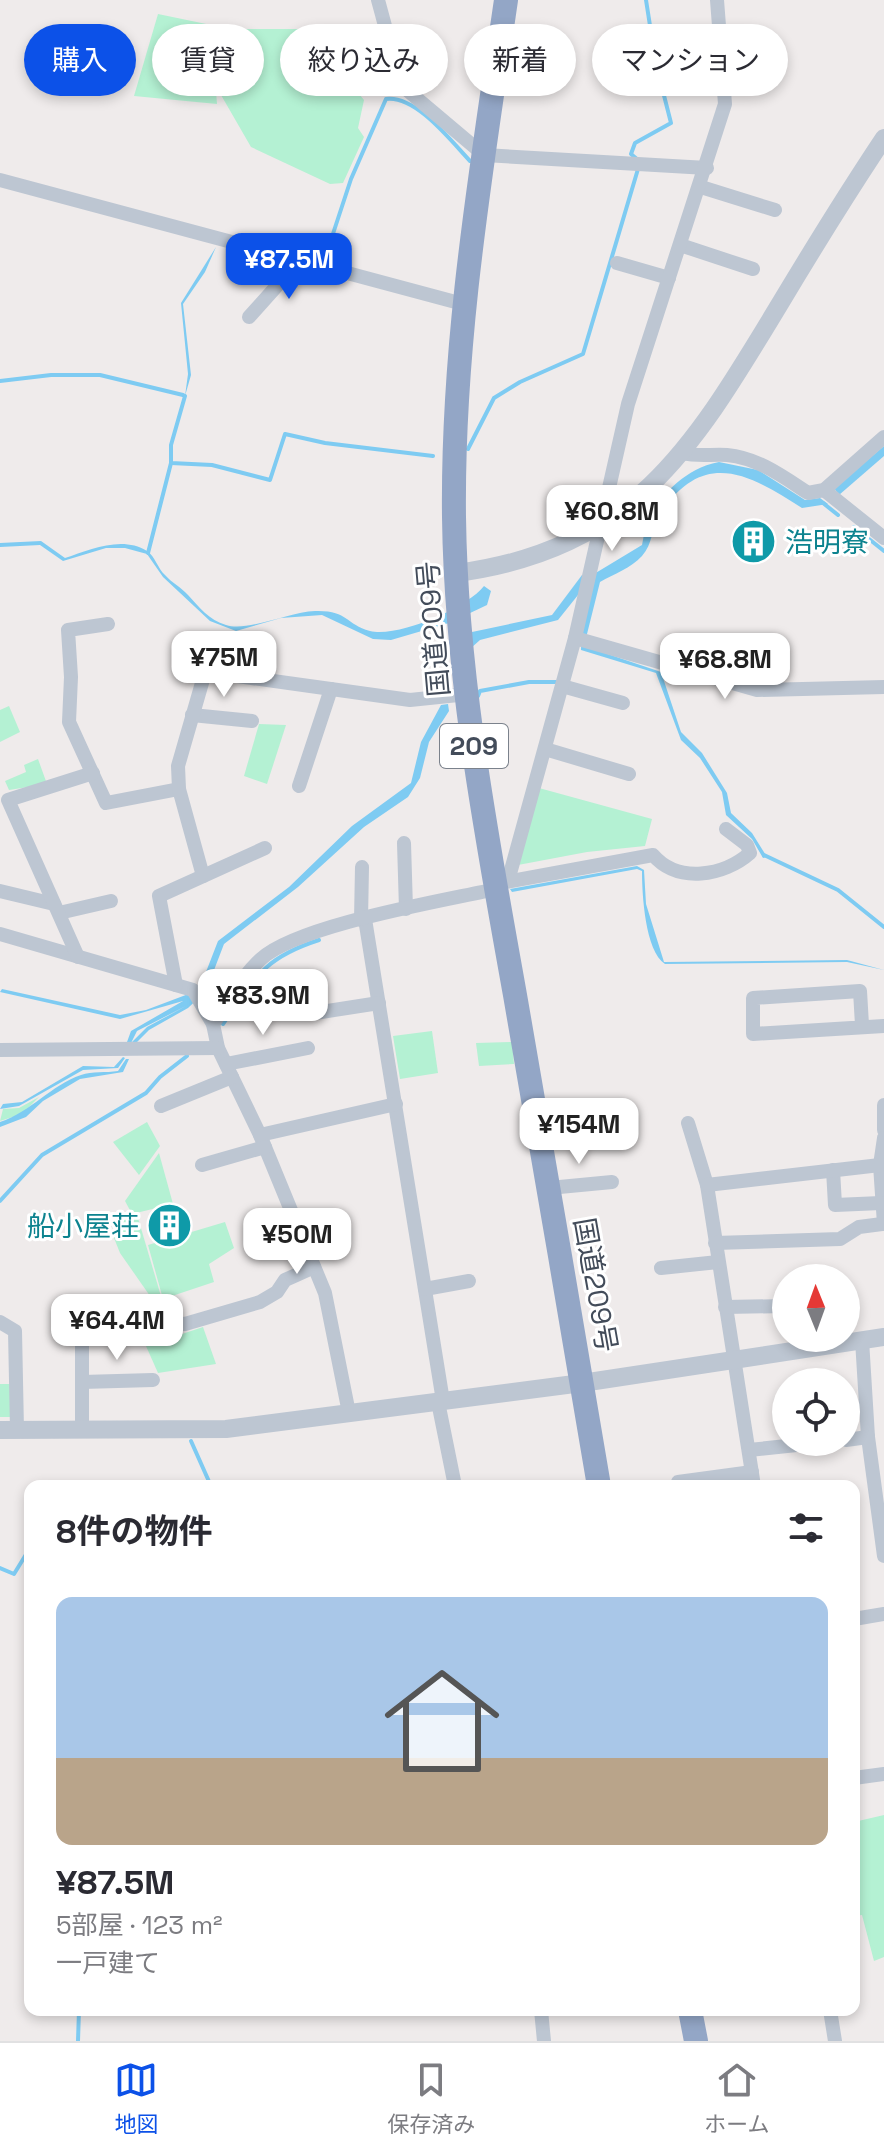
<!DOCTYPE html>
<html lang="ja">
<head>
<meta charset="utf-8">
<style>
  :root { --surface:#fff; --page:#f7f7f7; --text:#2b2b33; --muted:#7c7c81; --line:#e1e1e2; --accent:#0c51e8 }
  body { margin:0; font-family:"Space Grotesk","Noto Sans JP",sans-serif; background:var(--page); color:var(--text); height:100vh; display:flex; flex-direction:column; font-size:30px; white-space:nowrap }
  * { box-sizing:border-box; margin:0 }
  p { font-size:26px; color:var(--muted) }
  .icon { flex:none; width:44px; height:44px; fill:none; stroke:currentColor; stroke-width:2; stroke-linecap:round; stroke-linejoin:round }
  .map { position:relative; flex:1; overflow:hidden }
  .panel { position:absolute; left:24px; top:1480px; width:836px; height:536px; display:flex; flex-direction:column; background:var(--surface); border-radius:16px; box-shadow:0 4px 12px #0003 }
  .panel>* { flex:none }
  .hud { position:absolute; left:24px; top:24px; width:836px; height:72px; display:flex; gap:16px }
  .needle { width:52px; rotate:359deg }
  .controls { position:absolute; left:772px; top:1264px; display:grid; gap:16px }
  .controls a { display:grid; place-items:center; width:88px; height:88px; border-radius:50%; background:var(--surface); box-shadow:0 4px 12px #0003; font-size:40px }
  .price { position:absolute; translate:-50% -68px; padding:0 18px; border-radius:16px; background:#fff; color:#222; font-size:26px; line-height:52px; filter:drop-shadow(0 2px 4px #0008) }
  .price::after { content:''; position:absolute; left:50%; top:48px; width:24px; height:18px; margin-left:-12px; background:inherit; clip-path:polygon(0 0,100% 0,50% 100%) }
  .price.active { background:var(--accent); color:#fff }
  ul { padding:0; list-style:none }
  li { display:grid; align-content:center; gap:16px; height:424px; padding:0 32px }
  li+li { border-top:2px solid var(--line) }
  li span { display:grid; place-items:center; height:248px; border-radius:16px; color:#555 }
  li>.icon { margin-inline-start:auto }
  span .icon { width:144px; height:144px; fill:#fffc; stroke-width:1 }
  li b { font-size:34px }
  h2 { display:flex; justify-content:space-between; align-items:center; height:96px; padding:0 32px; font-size:34px }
  .pill { padding:0 28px; border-radius:36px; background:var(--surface); box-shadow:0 4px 12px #0003; font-size:28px; line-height:72px }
  .pill.active { background:var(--accent); color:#fff }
  .dock { display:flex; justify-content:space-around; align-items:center; height:112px; border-top:2px solid var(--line); background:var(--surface); font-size:22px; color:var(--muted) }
  .dock a { display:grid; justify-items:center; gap:4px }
  .dock .active { color:var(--accent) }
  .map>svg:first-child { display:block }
</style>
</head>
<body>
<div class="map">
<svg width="884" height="2041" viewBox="0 0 884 2041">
  <rect width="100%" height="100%" fill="#efebeb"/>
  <g fill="#b4f1d3">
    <polygon points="158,14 211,25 217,104 134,96"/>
    <polygon points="220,29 306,29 364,100 358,128 364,137 343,183 330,184 251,147 221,95"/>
    <polygon points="9,706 20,732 0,742 0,710"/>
    <polygon points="259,724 286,725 267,784 244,776"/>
    <polygon points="38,759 47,784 9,790 5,781 26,772 24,765"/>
    <polygon points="539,788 652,819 645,846 587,852 518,865"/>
    <polygon points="432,1031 438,1073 400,1079 393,1036"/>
    <polygon points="512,1042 514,1064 479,1066 476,1043"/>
    <polygon points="39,1097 22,1114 0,1121 3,1109 19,1108"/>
    <polygon points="147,1122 160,1146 139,1175 113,1142"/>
    <polygon points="159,1153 173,1204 132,1214 125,1201"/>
    <polygon points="138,1218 163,1303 157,1306 120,1253 114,1238 123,1220"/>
    <polygon points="225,1222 234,1248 209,1264 214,1282 163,1299 148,1245"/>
    <polygon points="203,1327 216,1364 158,1373 146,1346"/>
    <polygon points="0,1384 11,1384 13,1417 0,1417"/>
    <polygon points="884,1815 884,1957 874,1961 862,1915 854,1916 854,1822"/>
  </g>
  <g fill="#7ecbf2">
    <polygon points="216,247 205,272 183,304 191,375 185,396 188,374 181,303"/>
    <polygon points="884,446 884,456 839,495 834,488"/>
    <path d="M719,462L758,470L805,500L820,498L828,504L802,508C748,473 702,448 659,516C651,529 653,544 642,556C631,568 614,574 600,582L584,646L661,672L681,732L702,753L727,793L731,813L752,833L767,857L763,858L752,839L726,815L722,792L700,758L681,740L656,673L581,650L582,590L558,620L480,640L471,648L472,632L552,615L582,575L594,574L642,545L646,524L628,530L626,523C663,507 673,471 719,462Z"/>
    <path d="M41,541L65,558C89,550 122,535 147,551C155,556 158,569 165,575C172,583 181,587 188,595C199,607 209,620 226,625C248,632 289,612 315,611C348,610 345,624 370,631C398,638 467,608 484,586L491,591L487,605L449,623L391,640L373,639L322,615L281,618L236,631L210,621L163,577L147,554L125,548H106L63,561L40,545L0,547V543Z"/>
    <polygon points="448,704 449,711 429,742 420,778 408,797 364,827 298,887 224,944 206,991 188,1008 149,1030 135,1044 132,1042 147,1027 186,1006 137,1031 131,1043 127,1042 131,1031 183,1001 120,1019 0,992 2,989 120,1015 146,1010 199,990 218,941 289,887 352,826 411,783 421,742 441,705"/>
    <path d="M637,866L644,870L646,904L664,962L847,960L884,970L847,962L665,964C645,951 642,894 642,871L637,869L512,892L510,889Z"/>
    <polygon points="123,1057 125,1058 118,1068 83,1070 19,1106 0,1109 3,1104 22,1102 83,1066 114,1067"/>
    <path d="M126,1059H129L123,1072L80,1079L43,1101L26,1117L0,1127V1122C31,1112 51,1085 81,1075C92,1071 106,1073 118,1071Z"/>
  </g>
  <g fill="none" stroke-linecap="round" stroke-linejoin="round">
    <g stroke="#7ecbf2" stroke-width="4">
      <polyline points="638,160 631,154 635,143 671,123 656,64 646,0"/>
      <path d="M326,255L351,179L386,99C416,95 451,141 470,161"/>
      <polyline points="0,381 51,375 100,375 183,395"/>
      <polyline points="185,396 171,445 171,463 212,465 270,480 285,434 325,443 433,456"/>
      <polyline points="468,449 494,398 520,382 583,354 638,169"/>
      <polyline points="823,503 838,515"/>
      <polyline points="854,527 884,551"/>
      <polyline points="148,553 171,463"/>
      <polyline points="478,696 480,691 529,682 557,682"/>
      <polyline points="764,855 838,890 884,927"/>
      <polyline points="205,989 210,1006"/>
      <path d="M223,1024C255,978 263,958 319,940"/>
      <polyline points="0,1201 42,1155 146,1093 160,1077 187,1056"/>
      <polyline points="191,1441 211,1486"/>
      <polyline points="0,1568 14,1574 30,1548"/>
      <polyline points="78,2041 79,2010"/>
    </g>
    <g stroke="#bdc6d2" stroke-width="14">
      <polyline points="378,0 401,85 484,155 707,168"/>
      <polyline points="0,180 463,304"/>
      <polyline points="701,187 775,210"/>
      <polyline points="680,245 753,269"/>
      <polyline points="617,263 669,278"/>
      <polyline points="249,317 300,260"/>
      <path d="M682,453C699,457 711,454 727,455C758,458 782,476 808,493L824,490L884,437"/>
      <polyline points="824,490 884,538"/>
      <polyline points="108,624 68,630 71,677 69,722 106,803 179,789"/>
      <polyline points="575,638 757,690 884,687"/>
      <polyline points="562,686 623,703"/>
      <polyline points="192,715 252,721"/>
      <polyline points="545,749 629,774"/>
      <polyline points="299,786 331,689"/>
      <polyline points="404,843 406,909"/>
      <polyline points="203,876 179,789 178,766 204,676 216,673 410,700 468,694"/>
      <polyline points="508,881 575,638 628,404 725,104 717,0"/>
      <path d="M500,883L653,855C678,884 724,876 750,853L747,845L726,829"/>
      <polyline points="0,891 54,904"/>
      <polyline points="59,913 111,901"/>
      <polyline points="365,919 443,1401"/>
      <polyline points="361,920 362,867"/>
      <polyline points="0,934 193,990 213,1024 218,1048 260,1135 325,1293 349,1413"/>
      <polyline points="78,957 8,800 93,773"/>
      <polyline points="176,985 159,896 265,848"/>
      <polyline points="315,1013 379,1003"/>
      <path d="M213,1024C228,1003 242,976 261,959C298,925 442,901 496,889"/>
      <polyline points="862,1025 860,991 753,998 753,1034 884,1026"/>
      <polyline points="0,1050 218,1048"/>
      <polyline points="226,1064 308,1048"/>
      <polyline points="884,1105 884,1130"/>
      <polyline points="161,1106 232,1077"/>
      <polyline points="688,1123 707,1185 754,1486"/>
      <polyline points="260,1135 396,1104"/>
      <polyline points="884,1138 880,1165 884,1224"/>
      <polyline points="202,1165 265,1147"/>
      <polyline points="833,1170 835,1205 881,1203"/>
      <polyline points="707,1185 880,1165"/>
      <polyline points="549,1188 612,1182"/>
      <polyline points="715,1243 840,1239 859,1227 882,1224"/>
      <polyline points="661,1268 718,1262"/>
      <polyline points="425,1289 469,1281"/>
      <polyline points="725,1307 786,1306"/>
      <polyline points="165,1312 175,1323 185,1324 260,1302 277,1292 285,1280 314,1267"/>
      <polyline points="0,1322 15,1331 17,1430"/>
      <polyline points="862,1340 868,1437 884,1556"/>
      <polyline points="82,1382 153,1380"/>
      <polyline points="438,1402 455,1486"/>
      <polyline points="82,1430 82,1333"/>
      <polyline points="846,1440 868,1437"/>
      <polyline points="749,1450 825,1442"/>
      <polyline points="678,1482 752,1472"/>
      <polyline points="854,1619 884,1614"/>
      <polyline points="854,1778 884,1774"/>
      <polyline points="541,2010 544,2041"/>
      <polyline points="830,2010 835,2041"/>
    </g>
    <g stroke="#bdc6d2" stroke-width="18">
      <path d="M457,573C636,549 695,444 781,302C814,247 848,192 884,138"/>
      <polyline points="0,1430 226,1429 582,1383 884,1337"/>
    </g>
    <g stroke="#93a6c6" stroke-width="24">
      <path d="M506,0C481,172 452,343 454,517C456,677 487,838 515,995C544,1159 571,1322 599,1486"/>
      <polyline points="690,2010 696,2041"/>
    </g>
  </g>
  <defs>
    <symbol id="building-disc" viewBox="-11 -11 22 22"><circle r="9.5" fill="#0f9aa8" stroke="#fff"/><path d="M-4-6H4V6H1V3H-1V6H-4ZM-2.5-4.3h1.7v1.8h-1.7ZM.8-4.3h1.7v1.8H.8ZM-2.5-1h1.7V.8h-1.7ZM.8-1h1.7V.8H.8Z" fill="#fff"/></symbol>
  </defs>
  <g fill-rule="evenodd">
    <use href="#building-disc" x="728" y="516" width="51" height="51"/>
    <use href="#building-disc" x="144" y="1200" width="51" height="51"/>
  </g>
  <g text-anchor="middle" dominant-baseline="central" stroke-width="6" stroke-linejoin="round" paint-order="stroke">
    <rect fill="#fff" stroke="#7b828c" stroke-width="2" x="440" y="724" width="68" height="44" rx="6"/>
    <g font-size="26" font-weight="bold" fill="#434c5a">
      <text x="474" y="746">209</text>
    </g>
    <g font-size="28" fill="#0d838f" stroke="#fff" text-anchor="start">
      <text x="785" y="542">浩明寮</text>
      <text x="139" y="1226" text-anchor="end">船小屋荘</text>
    </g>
    <g font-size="28" fill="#434c5a" stroke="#fff">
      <text transform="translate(433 629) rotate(-95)">国道209号</text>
      <text transform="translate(596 1285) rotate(80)">国道209号</text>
    </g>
  </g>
</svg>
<div class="controls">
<a><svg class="needle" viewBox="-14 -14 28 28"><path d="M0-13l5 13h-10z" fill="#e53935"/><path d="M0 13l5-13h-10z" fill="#7c7c81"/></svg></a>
<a><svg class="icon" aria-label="locate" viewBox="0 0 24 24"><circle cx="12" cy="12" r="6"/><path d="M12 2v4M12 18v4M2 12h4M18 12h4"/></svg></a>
</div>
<b class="price active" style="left:289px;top:301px">¥87.5M</b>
<b class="price" style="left:612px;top:553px">¥60.8M</b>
<b class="price" style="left:224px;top:699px">¥75M</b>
<b class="price" style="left:725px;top:701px">¥68.8M</b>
<b class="price" style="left:263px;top:1037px">¥83.9M</b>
<b class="price" style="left:579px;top:1166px">¥154M</b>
<b class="price" style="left:297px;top:1276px">¥50M</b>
<b class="price" style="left:117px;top:1362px">¥64.4M</b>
<div class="hud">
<a class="pill active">購入</a>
<a class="pill">賃貸</a>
<a class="pill">絞り込み</a>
<a class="pill">新着</a>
<a class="pill">マンション</a>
</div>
<section class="panel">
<h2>8件の物件<svg class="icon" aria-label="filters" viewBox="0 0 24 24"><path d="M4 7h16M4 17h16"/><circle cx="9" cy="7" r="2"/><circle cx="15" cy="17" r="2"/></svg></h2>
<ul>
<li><span style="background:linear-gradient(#a9c7e8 65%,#b9a48a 0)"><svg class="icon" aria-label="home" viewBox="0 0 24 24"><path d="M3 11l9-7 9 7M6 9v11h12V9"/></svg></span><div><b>¥87.5M</b><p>5部屋 · 123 m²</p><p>一戸建て</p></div></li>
</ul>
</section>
</div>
<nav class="dock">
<a class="active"><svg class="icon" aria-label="map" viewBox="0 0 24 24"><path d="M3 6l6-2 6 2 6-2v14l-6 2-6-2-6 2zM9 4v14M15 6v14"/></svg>地図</a>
<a><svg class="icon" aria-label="saved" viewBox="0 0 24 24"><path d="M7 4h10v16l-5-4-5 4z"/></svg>保存済み</a>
<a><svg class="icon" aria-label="home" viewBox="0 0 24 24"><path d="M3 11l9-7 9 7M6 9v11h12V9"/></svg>ホーム</a>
</nav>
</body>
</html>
